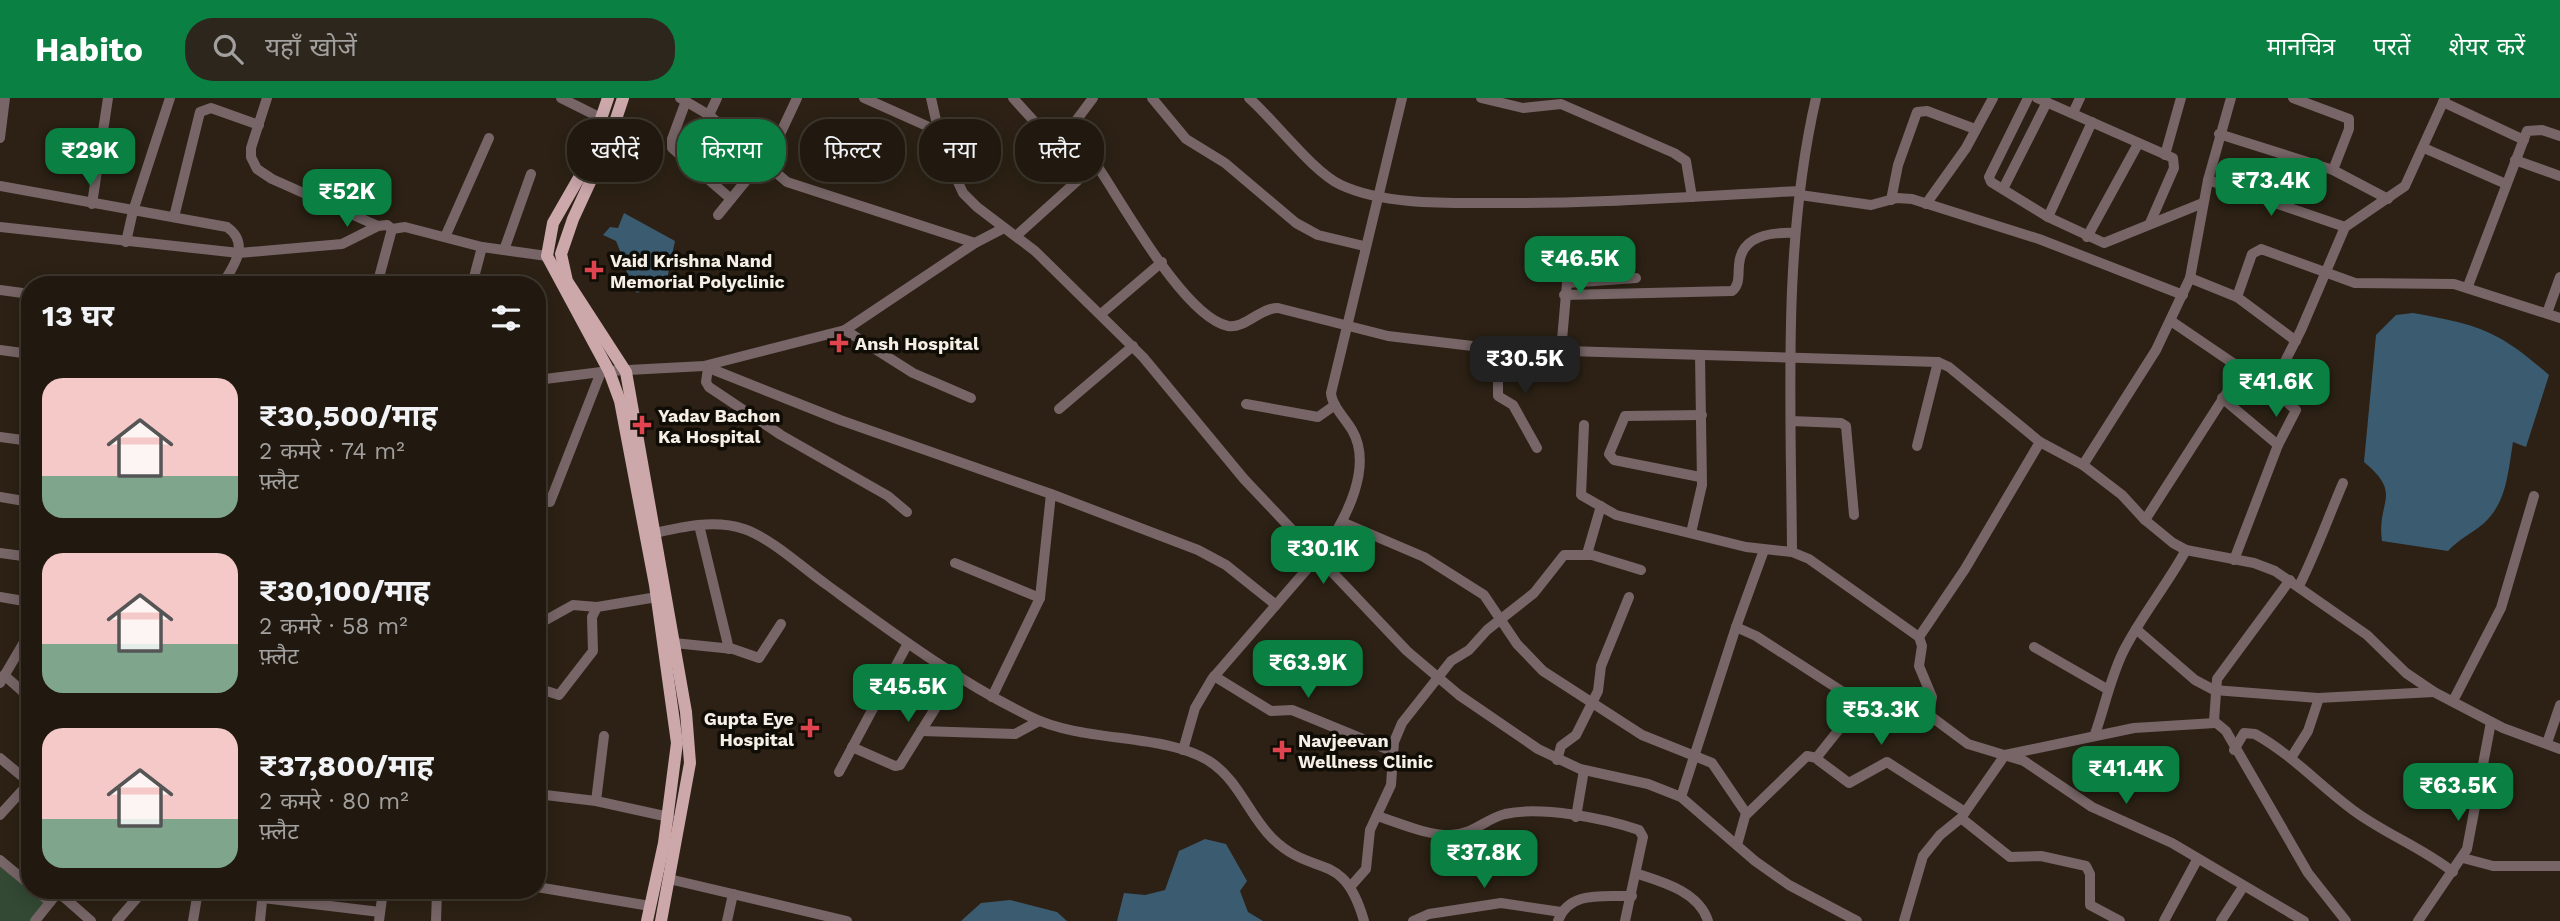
<!DOCTYPE html>
<html lang="hi">
<head>
<meta charset="utf-8">
<style>
  :root { --surface:#21190f; --page:#2d261d; --text:#f1f3f6; --muted:#a2a09e; --line:#3e382f; --accent:#0b8043 }
  body { margin:0; font-family:"Work Sans","Noto Sans Devanagari",sans-serif; background:var(--page); color:var(--text); height:100vh; display:flex; flex-direction:column; font-size:26px; white-space:nowrap }
  * { box-sizing:border-box; margin:0 }
  p { font-size:23px; color:var(--muted) }
  .icon { flex:none; width:38px; height:38px; fill:none; stroke:currentColor; stroke-width:2; stroke-linecap:round; stroke-linejoin:round }
  .map { position:relative; flex:1; overflow:hidden }
  .panel { position:absolute; left:21px; top:178px; width:525px; height:623px; display:flex; flex-direction:column; background:var(--surface); border-radius:28px; box-shadow:0 4px 18px #0003,0 0 0 2px var(--line) }
  .panel>* { flex:none }
  .banner { position:absolute; left:567px; top:21px; width:665px; height:63px; display:flex; gap:14px }
  .price { position:absolute; translate:-50% -60px; padding:0 16px; border-radius:14px; background:var(--accent); color:#fff; font-size:23px; line-height:46px; filter:drop-shadow(0 2px 4px #0008) }
  .price::after { content:''; position:absolute; left:50%; top:42px; width:21px; height:16px; margin-left:-10px; background:inherit; clip-path:polygon(0 0,100% 0,50% 100%) }
  .price.active { background:#222; color:#fff }
  ul { padding:0; list-style:none }
  li { display:flex; align-items:center; gap:21px; height:175px; padding:0 21px }
  li span { display:grid; place-items:center; flex:none; width:196px; height:140px; border-radius:21px; color:#555 }
  li>.icon { margin-inline-start:auto }
  span .icon { width:84px; height:84px; fill:#fffc; stroke-width:1 }
  li b { font-size:30px }
  h2 { display:flex; justify-content:space-between; align-items:center; height:84px; padding:0 21px; font-size:30px }
  .pill { padding:0 24px; border-radius:28px; background:var(--surface); box-shadow:0 4px 18px #0003,0 0 0 2px var(--line); font-size:24px; line-height:63px }
  .pill.active { background:var(--accent); color:#fff }
  header { display:flex; align-items:center; gap:42px; box-sizing:border-box; height:98px; padding:0 35px; background:var(--accent); color:#fff }
  header strong { font-size:33px }
  nav { display:flex; gap:38px; margin-inline-start:auto; font-size:24px }
  .search { width:490px; height:63px; background:var(--page); display:flex; align-items:center; gap:18px; box-sizing:border-box; padding:0 24px; border-radius:28px; color:var(--muted); font-size:26px }
  .map>svg:first-child { display:block }
</style>
</head>
<body>
<header>
<strong>Habito</strong>
<div class="search"><svg class="icon" aria-label="search" viewBox="0 0 24 24"><circle cx="10" cy="10" r="6"/><path d="M15 15l6 6"/></svg>यहाँ खोजें</div>
<nav><a>मानचित्र</a><a>परतें</a><a>शेयर करें</a></nav>
</header>
<div class="map">
<svg width="2560" height="823" viewBox="0 0 2560 823">
  <rect width="100%" height="100%" fill="#2c2114"/>
  <polygon fill="#334934" points="0,767 44,805 30,823 0,823"/>
  <g fill="#3b5b70">
    <path d="M624,115L675,143L667,181L637,195C626,178 624,161 616,143L603,137L610,129L618,130Z"/>
    <path d="M2413,215C2479,227 2498,232 2549,277L2526,349L2513,344C2508,374 2507,405 2483,426C2471,436 2459,441 2448,453L2382,443C2376,403 2404,397 2364,364L2376,237L2396,217Z"/>
    <polygon points="1205,741 1226,746 1247,783 1240,793 1248,814 1263,823 1117,823 1124,795 1145,797 1165,792 1179,753"/>
    <polygon points="1010,802 1057,814 1067,823 961,823 981,805"/>
  </g>
  <g fill="none" stroke-linecap="round" stroke-linejoin="round">
    <g stroke="#776567" stroke-width="10">
      <polyline points="267,0 251,50 251,59 257,71 272,81 378,128 387,127 392,131 405,129 482,149 547,158"/>
      <polyline points="561,0 601,20"/>
      <polyline points="680,0 709,17 787,84 975,145"/>
      <polyline points="864,0 938,33"/>
      <polyline points="931,0 942,49 963,95 977,109 1035,153 1143,259 1244,381 1407,553 1459,597 1538,651 1580,671 1648,686 1681,699 1755,763 1789,787 1857,823"/>
      <polyline points="1013,0 1042,32 1063,40"/>
      <path d="M1093,0L1063,40L1079,49L1096,66C1122,104 1184,219 1228,228C1245,231 1261,209 1278,210L1388,238L1498,251L1938,264L1949,269L2040,344L2083,367L2122,397L2145,422L2173,445L2186,452L2254,465L2275,473L2367,537L2406,575L2434,594L2503,630L2560,651"/>
      <polyline points="1152,0 1186,41 1225,65 1296,125 1318,137 1364,148"/>
      <path d="M1249,0C1275,23 1313,74 1341,87C1384,107 1447,105 1493,105C1595,106 1697,98 1800,93"/>
      <polyline points="1481,0 1523,10 1561,6 1674,55 1686,63 1692,99"/>
      <polyline points="2028,0 1989,79 1991,84 2048,119 2104,145 2203,105"/>
      <polyline points="2037,0 2173,60 2174,70 2150,125"/>
      <polyline points="2293,0 2349,21 2349,31 2333,72"/>
      <polyline points="686,3 672,41 672,50 731,101"/>
      <polyline points="2443,4 2524,42"/>
      <polyline points="2073,15 2080,0"/>
      <polyline points="709,17 717,0"/>
      <polyline points="2219,36 2333,72 2388,101"/>
      <polyline points="0,40 5,0"/>
      <polyline points="2424,50 2506,86"/>
      <polyline points="2165,57 2181,0"/>
      <polyline points="2515,62 2560,78"/>
      <polyline points="766,66 797,0"/>
      <polyline points="2208,82 2345,129"/>
      <path d="M0,88L227,129C251,146 233,169 222,187"/>
      <polyline points="2003,91 2047,4"/>
      <polyline points="1800,97 1871,107 1897,100 1912,101 2039,141 2183,197"/>
      <polyline points="1891,102 1898,67 1917,14 1927,13 1975,31"/>
      <polyline points="92,106 108,0"/>
      <polyline points="1926,106 1966,50 1993,0"/>
      <polyline points="718,117 762,63"/>
      <polyline points="174,119 200,14 211,10 259,27"/>
      <polyline points="2048,119 2092,24"/>
      <polyline points="0,129 239,155 342,146 378,128"/>
      <polyline points="1016,138 1096,66"/>
      <polyline points="445,139 489,40"/>
      <polyline points="2087,139 2138,46"/>
      <polyline points="126,144 133,113 170,0"/>
      <polyline points="504,152 531,76"/>
      <polyline points="2190,180 2237,199 2296,243"/>
      <polyline points="379,181 402,187"/>
      <polyline points="377,187 392,131"/>
      <polyline points="472,187 482,149"/>
      <polyline points="2468,188 2527,33 2542,32 2560,38"/>
      <polyline points="0,192 30,196"/>
      <path d="M1564,197L1732,193C1740,187 1738,177 1739,167C1741,137 1771,134 1795,135"/>
      <polyline points="2237,199 2252,156 2261,151 2355,185 2454,186 2560,220"/>
      <polyline points="2547,215 2560,179"/>
      <polyline points="1101,216 1162,164"/>
      <polyline points="2171,223 2271,291 2296,312 2278,347 2234,462"/>
      <polyline points="845,232 913,275 971,300"/>
      <polyline points="1498,251 1498,298 1513,307 1537,350"/>
      <polyline points="0,252 30,256"/>
      <polyline points="1561,253 1567,185 1636,180"/>
      <polyline points="704,268 840,322 1051,396 1198,452 1226,467 1276,507"/>
      <polyline points="708,270 706,284 709,289 781,337 888,398 907,414"/>
      <polyline points="537,282 609,273 704,268 845,232 975,145 1004,130"/>
      <polyline points="2271,291 2301,232 2345,129 2405,88 2445,0"/>
      <polyline points="2222,300 2278,347"/>
      <polyline points="1246,306 1318,319 1335,307"/>
      <polyline points="1059,311 1133,248"/>
      <polyline points="1791,323 1841,325 1846,328 1854,417"/>
      <polyline points="1584,327 1581,397 1616,417 1746,449 1792,454 1809,461 1919,539 1922,548 1919,568 1932,599 1929,617"/>
      <polyline points="0,339 30,343"/>
      <polyline points="1917,348 1938,264"/>
      <polyline points="2083,367 2156,252 2190,180 2208,82 2231,0"/>
      <polyline points="1700,379 1614,362 1609,356 1625,318 1702,317"/>
      <polyline points="0,399 30,404"/>
      <polyline points="550,404 601,274"/>
      <polyline points="2145,422 2242,271"/>
      <polyline points="1342,424 1424,459 1484,497 1517,546 1543,573 1642,637 1712,665 1746,715 1737,747"/>
      <polyline points="699,427 729,551"/>
      <polyline points="1691,435 1702,387 1700,258"/>
      <path d="M651,436C681,429 714,421 744,431C771,440 804,471 827,487C893,535 957,583 1031,619C1083,645 1165,635 1209,663C1239,682 1248,716 1272,740C1315,782 1343,750 1364,823"/>
      <path d="M1792,454C1791,303 1782,148 1816,0"/>
      <polyline points="0,455 30,459"/>
      <polyline points="1587,456 1601,408"/>
      <polyline points="955,465 1040,500"/>
      <polyline points="2290,482 2217,581 2214,623 2226,633 2308,775 2346,823"/>
      <path d="M2299,488C2316,454 2328,420 2343,385"/>
      <polyline points="0,499 30,504"/>
      <polyline points="537,527 573,507 597,509"/>
      <polyline points="1736,529 1756,538 1860,605 1885,612 1929,617 1968,646 2024,663 2092,709 2172,745 2304,823"/>
      <polyline points="2136,531 2195,582 2214,592 2318,600 2434,594"/>
      <polyline points="1919,539 1965,471 2040,344"/>
      <polyline points="674,545 733,551 759,560 781,526"/>
      <polyline points="2034,549 2107,591"/>
      <polyline points="4,577 30,600"/>
      <polyline points="1214,578 1271,613 1292,612 1392,653"/>
      <polyline points="0,585 30,534"/>
      <polyline points="537,590 559,597 593,553 592,519 597,509 657,499"/>
      <polyline points="537,596 537,606"/>
      <polyline points="992,599 1040,500 1051,396"/>
      <polyline points="2453,603 2501,510 2534,398"/>
      <polyline points="1860,605 1817,659 1818,662 1849,685 1887,664 1965,714"/>
      <polyline points="921,633 1015,636 1039,623"/>
      <path d="M2095,636C2105,608 2110,581 2123,554C2141,518 2167,487 2186,452"/>
      <polyline points="2547,645 2560,607"/>
      <polyline points="852,649 895,668 900,667 956,577"/>
      <path d="M1183,652L1195,610L1212,581L1327,448C1347,418 1373,368 1352,332C1345,320 1332,308 1331,295L1402,0"/>
      <path d="M2234,652L2244,635L2255,636C2293,657 2322,690 2357,715C2388,737 2424,751 2453,774"/>
      <polyline points="0,660 30,685"/>
      <polyline points="2291,660 2308,633 2319,600"/>
      <polyline points="1557,662 1561,648 1576,637 1598,593 1601,568 1629,499"/>
      <polyline points="839,674 907,547"/>
      <polyline points="537,696 596,703 669,719"/>
      <polyline points="1681,699 1736,529 1764,452"/>
      <polyline points="596,703 604,638"/>
      <polyline points="1747,716 1807,658 1817,660"/>
      <polyline points="0,717 29,685"/>
      <path d="M1377,718C1400,725 1425,737 1450,737C1473,737 1485,721 1505,716C1541,708 1604,720 1639,732L1643,739L1625,823"/>
      <polyline points="1576,719 1584,672"/>
      <polyline points="1961,720 2010,759 2041,758 2086,768 2090,776 2090,807 2120,823"/>
      <polyline points="2463,760 2493,768 2560,768"/>
      <polyline points="0,762 30,787"/>
      <path d="M1638,776C1663,784 1699,794 1708,823"/>
      <polyline points="669,781 847,823"/>
      <polyline points="1351,788 1366,771 1370,732 1391,687 1394,644 1402,625 1451,563 1469,552 1487,532 1534,495 1564,457 1592,457 1641,472"/>
      <polyline points="537,789 650,808"/>
      <polyline points="37,793 50,804"/>
      <polyline points="58,794 91,823"/>
      <polyline points="263,800 380,814"/>
      <polyline points="319,806 320,793"/>
      <polyline points="35,823 59,793"/>
      <polyline points="117,823 143,793"/>
      <polyline points="193,823 198,793"/>
      <polyline points="260,823 263,793"/>
      <polyline points="379,823 383,793"/>
      <polyline points="436,823 437,793"/>
      <polyline points="727,823 733,796"/>
      <polyline points="1413,823 1429,816 1501,805 1561,814"/>
      <path d="M1558,823C1569,792 1604,799 1632,798"/>
      <polyline points="1904,823 1923,758 1940,737 1961,720 2005,657 2134,630 2215,625"/>
      <polyline points="2164,823 2197,762"/>
      <polyline points="2221,823 2243,789"/>
      <polyline points="2418,823 2467,751 2491,624"/>
    </g>
    <g stroke="#cca8ab" stroke-width="12">
      <polyline points="608,0 584,71 553,125 547,158 609,273 620,303 655,487 677,645 664,745 647,823"/>
      <polyline points="623,0 608,45 573,121 561,156 567,183 626,274 686,614 690,665 661,823"/>
    </g>
  </g>
  <g fill="#e0444e" stroke="#100c06" stroke-width="2.5">
    <path d="M590.5 161.5h7v7h7v7h-7v7h-7v-7h-7v-7h7z"/>
    <path d="M835.5 234.5h7v7h7v7h-7v7h-7v-7h-7v-7h7z"/>
    <path d="M638.5 316.5h7v7h7v7h-7v7h-7v-7h-7v-7h7z"/>
    <path d="M806.5 619.5h7v7h7v7h-7v7h-7v-7h-7v-7h7z"/>
    <path d="M1278.5 641.5h7v7h7v7h-7v7h-7v-7h-7v-7h7z"/>
  </g>
  <g text-anchor="middle" dominant-baseline="central" stroke-width="7" stroke-linejoin="round" paint-order="stroke">
    <g font-size="18" font-weight="bold" fill="#f6efe6" stroke="#100c06" text-anchor="start">
      <text x="610" y="162">Vaid Krishna Nand<tspan x="610" dy="21">Memorial Polyclinic</tspan></text>
      <text x="855" y="245">Ansh Hospital</text>
      <text x="658" y="317">Yadav Bachon<tspan x="658" dy="21">Ka Hospital</tspan></text>
      <text x="794" y="620" text-anchor="end">Gupta Eye<tspan x="794" dy="21">Hospital</tspan></text>
      <text x="1298" y="642">Navjeevan<tspan x="1298" dy="21">Wellness Clinic</tspan></text>
    </g>
  </g>
</svg>
<b class="price" style="left:90px;top:90px">₹29K</b>
<b class="price" style="left:2271px;top:120px">₹73.4K</b>
<b class="price" style="left:347px;top:131px">₹52K</b>
<b class="price" style="left:1580px;top:198px">₹46.5K</b>
<b class="price active" style="left:1525px;top:298px">₹30.5K</b>
<b class="price" style="left:2276px;top:321px">₹41.6K</b>
<b class="price" style="left:1323px;top:488px">₹30.1K</b>
<b class="price" style="left:1308px;top:602px">₹63.9K</b>
<b class="price" style="left:908px;top:626px">₹45.5K</b>
<b class="price" style="left:1881px;top:649px">₹53.3K</b>
<b class="price" style="left:2126px;top:708px">₹41.4K</b>
<b class="price" style="left:2458px;top:725px">₹63.5K</b>
<b class="price" style="left:1484px;top:792px">₹37.8K</b>
<div class="banner">
<a class="pill">खरीदें</a>
<a class="pill active">किराया</a>
<a class="pill">फ़िल्टर</a>
<a class="pill">नया</a>
<a class="pill">फ़्लैट</a>
</div>
<section class="panel">
<h2>13 घर<svg class="icon" aria-label="filters" viewBox="0 0 24 24"><path d="M4 7h16M4 17h16"/><circle cx="9" cy="7" r="2"/><circle cx="15" cy="17" r="2"/></svg></h2>
<ul>
<li><span style="background:linear-gradient(#f6c9c9 70%,#7fa58c 0)"><svg class="icon" aria-label="home" viewBox="0 0 24 24"><path d="M3 11l9-7 9 7M6 9v11h12V9"/></svg></span><div><b>₹30,500/माह</b><p>2 कमरे · 74 m²</p><p>फ़्लैट</p></div></li>
<li><span style="background:linear-gradient(#f6c9c9 65%,#7fa58c 0)"><svg class="icon" aria-label="home" viewBox="0 0 24 24"><path d="M3 11l9-7 9 7M6 9v11h12V9"/></svg></span><div><b>₹30,100/माह</b><p>2 कमरे · 58 m²</p><p>फ़्लैट</p></div></li>
<li><span style="background:linear-gradient(#f6c9c9 65%,#7fa58c 0)"><svg class="icon" aria-label="home" viewBox="0 0 24 24"><path d="M3 11l9-7 9 7M6 9v11h12V9"/></svg></span><div><b>₹37,800/माह</b><p>2 कमरे · 80 m²</p><p>फ़्लैट</p></div></li>
</ul>
</section>
</div>
</body>
</html>
